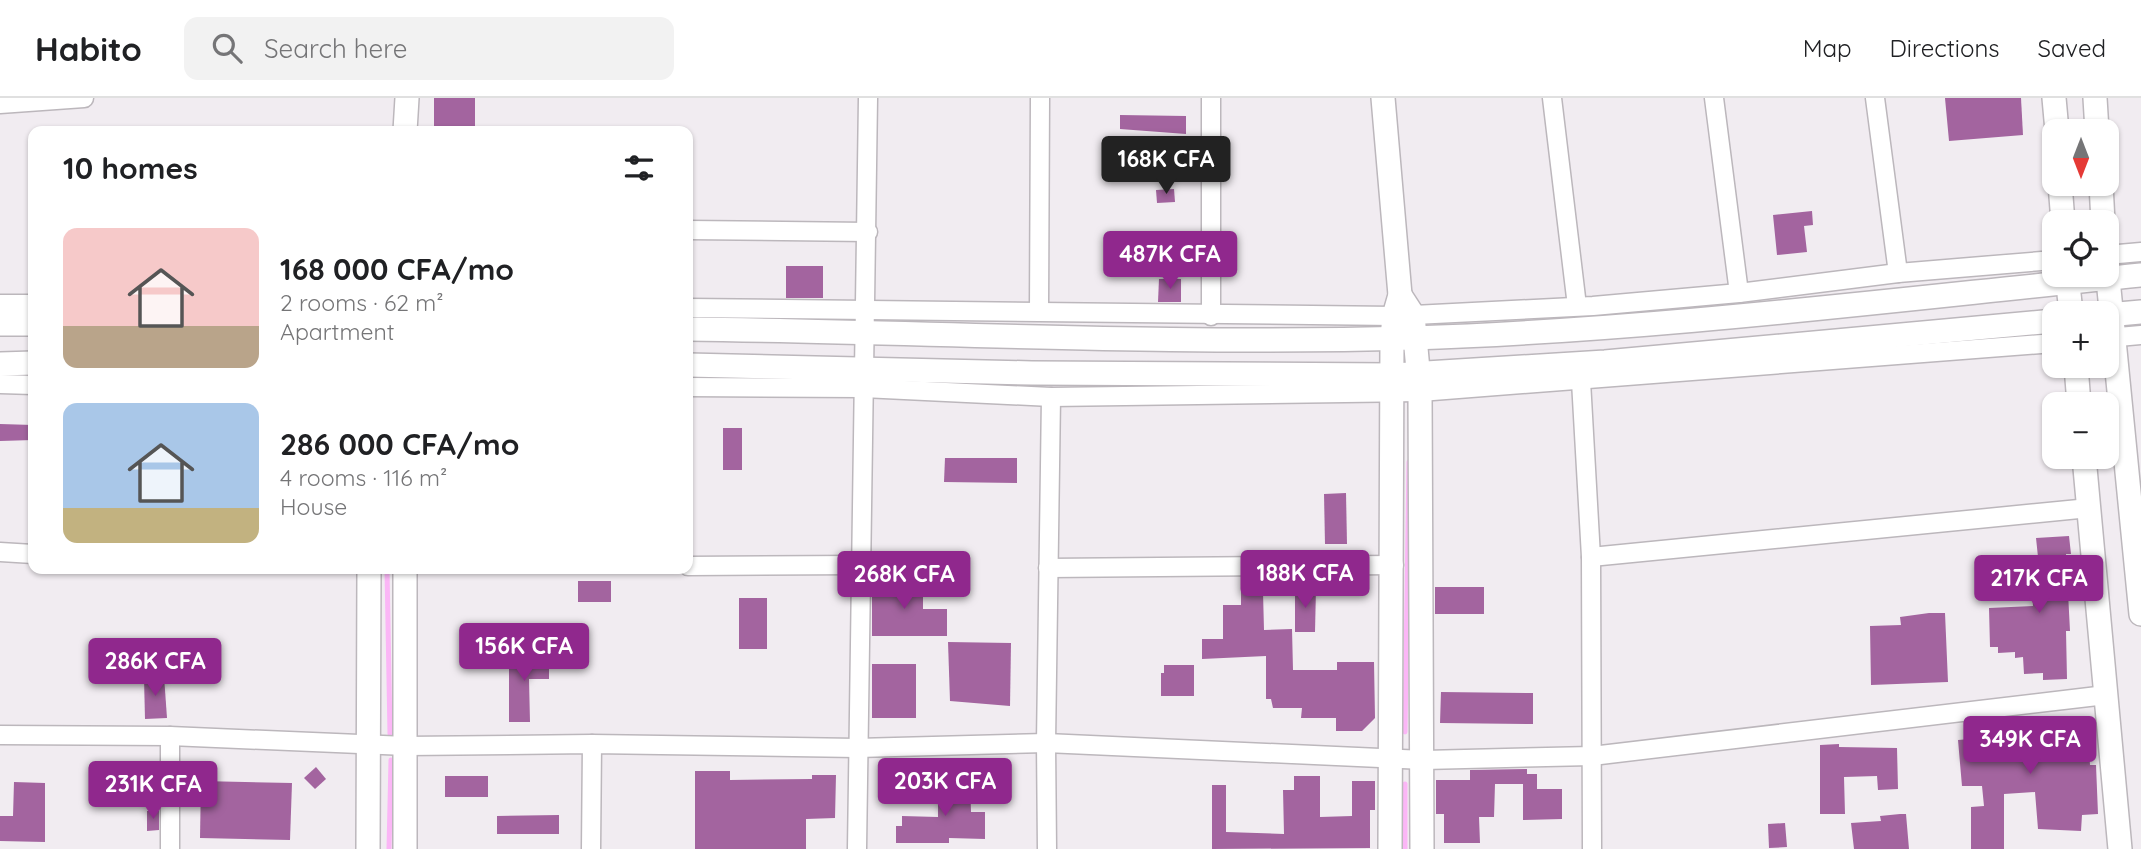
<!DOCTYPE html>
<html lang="en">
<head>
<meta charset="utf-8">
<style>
  :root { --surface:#fff; --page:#f2f2f2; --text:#202124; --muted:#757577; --line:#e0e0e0; --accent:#90288d }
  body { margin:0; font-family:Quicksand,sans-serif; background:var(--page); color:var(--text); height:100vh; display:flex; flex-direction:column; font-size:26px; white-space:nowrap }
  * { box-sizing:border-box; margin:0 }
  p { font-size:23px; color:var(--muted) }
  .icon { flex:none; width:38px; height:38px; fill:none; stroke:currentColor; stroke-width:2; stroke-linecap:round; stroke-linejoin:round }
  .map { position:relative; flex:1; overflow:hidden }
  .sheet { position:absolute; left:28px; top:28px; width:665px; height:448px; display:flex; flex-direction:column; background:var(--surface); border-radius:14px; box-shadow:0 2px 5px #0004 }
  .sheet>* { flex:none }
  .needle { width:46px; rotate:180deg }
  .buttons { position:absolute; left:2042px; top:21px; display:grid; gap:14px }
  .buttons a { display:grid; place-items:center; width:77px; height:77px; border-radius:14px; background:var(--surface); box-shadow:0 2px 5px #0004; font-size:35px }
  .price { position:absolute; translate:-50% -60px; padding:0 16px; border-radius:7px; background:var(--accent); color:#fff; font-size:23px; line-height:46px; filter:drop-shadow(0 2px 4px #0008) }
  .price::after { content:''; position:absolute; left:50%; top:42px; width:21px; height:16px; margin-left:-10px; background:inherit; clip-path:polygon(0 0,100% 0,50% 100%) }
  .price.active { background:#222; color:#fff }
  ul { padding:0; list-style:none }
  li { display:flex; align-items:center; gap:21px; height:175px; padding:0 35px }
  li span { display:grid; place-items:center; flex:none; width:196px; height:140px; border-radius:14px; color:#555 }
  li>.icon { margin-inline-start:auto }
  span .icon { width:84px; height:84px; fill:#fffc; stroke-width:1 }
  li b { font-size:30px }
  h2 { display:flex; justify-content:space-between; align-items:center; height:84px; padding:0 35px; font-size:30px }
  header { display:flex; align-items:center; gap:42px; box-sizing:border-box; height:98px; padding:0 35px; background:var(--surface); border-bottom:2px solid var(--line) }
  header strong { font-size:33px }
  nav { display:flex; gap:38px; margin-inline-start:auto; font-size:24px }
  .search { width:490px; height:63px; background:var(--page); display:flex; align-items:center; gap:18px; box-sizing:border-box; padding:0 24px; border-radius:14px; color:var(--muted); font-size:26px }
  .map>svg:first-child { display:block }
</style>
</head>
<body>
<header>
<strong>Habito</strong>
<div class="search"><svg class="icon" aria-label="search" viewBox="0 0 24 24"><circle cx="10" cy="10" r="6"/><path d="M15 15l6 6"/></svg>Search here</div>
<nav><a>Map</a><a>Directions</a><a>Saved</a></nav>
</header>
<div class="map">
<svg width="2141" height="751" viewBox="0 0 2141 751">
  <rect width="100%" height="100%" fill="#f1ecf1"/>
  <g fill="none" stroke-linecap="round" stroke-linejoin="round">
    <g stroke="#fbb6f6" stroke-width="5">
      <polyline points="387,471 390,636"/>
      <polyline points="1405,634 1409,364"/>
      <polyline points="389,751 391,662"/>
      <polyline points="1405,751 1405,686"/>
    </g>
  </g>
  <g fill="#a3649f">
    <rect x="434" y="0" width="41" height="33"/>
    <polygon points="1945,0 2021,0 2023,37 1949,43"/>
    <polygon points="1120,17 1186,18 1186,36 1120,31"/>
    <polygon points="1174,91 1175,104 1157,105 1156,92"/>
    <polygon points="1812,113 1813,127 1804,128 1807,154 1777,157 1773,117"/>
    <rect x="786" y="168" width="37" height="32"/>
    <polygon points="1159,181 1181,181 1181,204 1158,204"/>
    <polygon points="0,326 33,327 33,342 0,343"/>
    <rect x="723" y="330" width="19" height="42"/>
    <polygon points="945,360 1017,360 1017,385 944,384"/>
    <polygon points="1346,395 1347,446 1325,446 1324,396"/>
    <polygon points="2069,438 2071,456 2066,456 2070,533 2066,533 2067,581 2043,582 2043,575 2024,576 2023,559 2015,560 2015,554 1998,555 1998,549 1990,549 1989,510 2033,508 2029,460 2038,459 2036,440"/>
    <polygon points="872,482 923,482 923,511 947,511 947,538 872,538"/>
    <rect x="578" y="483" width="33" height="21"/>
    <rect x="1435" y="489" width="49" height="27"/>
    <polygon points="1295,490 1316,490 1315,534 1295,534"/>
    <polygon points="1241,494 1263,494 1264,532 1292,531 1293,572 1337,572 1337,564 1374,564 1375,620 1362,633 1336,633 1336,620 1301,620 1302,610 1273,610 1271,601 1266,601 1266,558 1202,561 1202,541 1223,541 1223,507 1241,507"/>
    <rect x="739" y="500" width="28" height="51"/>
    <polygon points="1929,515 1945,515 1948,584 1871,587 1870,528 1901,527 1900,519"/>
    <polygon points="948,544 1011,545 1010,608 950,603"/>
    <polygon points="509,557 549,557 549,581 529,581 530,624 509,624"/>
    <rect x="872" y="566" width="44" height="54"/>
    <polygon points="1164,567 1194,567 1194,598 1161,598 1161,575 1164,575"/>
    <polygon points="164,578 167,620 145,621 144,580"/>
    <polygon points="1441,594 1533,595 1533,626 1440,625"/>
    <polygon points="2065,621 2065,624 2087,622 2090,667 2096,667 2098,716 2082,717 2081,733 2038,731 2035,694 2004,696 2004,751 1971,751 1971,709 1984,708 1982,688 1962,688 1958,642 1994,639 1994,629"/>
    <polygon points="1839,646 1839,649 1897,650 1898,691 1878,692 1877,678 1844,679 1845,716 1820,716 1820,647"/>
    <polygon points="316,669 326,681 315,691 304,680"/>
    <polygon points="1527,671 1527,676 1537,676 1537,691 1562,691 1562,721 1523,722 1523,686 1495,686 1494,719 1479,719 1480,745 1444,745 1444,716 1436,716 1436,682 1470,682 1470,672"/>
    <polygon points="695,673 730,673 730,682 812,681 812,677 836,677 835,720 806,721 806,751 695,751"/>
    <rect x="445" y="678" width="43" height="21"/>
    <polygon points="1294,678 1320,678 1320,719 1352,718 1352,683 1375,683 1375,712 1370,712 1370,750 1212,751 1212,687 1226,687 1226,734 1284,736 1283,692 1294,692"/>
    <polygon points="938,682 970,682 971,714 985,714 985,741 949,740 949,745 896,745 896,728 902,728 902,718 938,719"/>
    <polygon points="201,683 292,685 290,742 200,740"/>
    <polygon points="14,684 45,685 45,744 0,743 0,718 13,718"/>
    <polygon points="147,713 159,713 159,732 147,733"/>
    <polygon points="1900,716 1906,716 1909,751 1854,751 1851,725 1881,723 1880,718"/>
    <polygon points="559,717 559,736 497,736 497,718"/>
    <polygon points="1785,725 1787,749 1769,750 1768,726"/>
  </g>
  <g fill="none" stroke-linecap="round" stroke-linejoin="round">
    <defs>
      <g id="minor">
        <polyline points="1211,0 1211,218"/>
        <polyline points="1552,0 1577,208"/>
        <polyline points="1714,0 1739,195"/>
        <polyline points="1875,0 1898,175"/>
        <polyline points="0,6 84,0"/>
        <polyline points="688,132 868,134"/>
        <polyline points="2107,157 2141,154"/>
        <polyline points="0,206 33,206"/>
        <polyline points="688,210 1394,218 1593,208 1739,195 1898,175 2054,162"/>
        <polyline points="1039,213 1040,0"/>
        <polyline points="2107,240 2141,237"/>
        <polyline points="1581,283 1591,459 1592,751"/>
        <polyline points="0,286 33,287"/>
        <polyline points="688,289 863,290 1051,299 1420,294 2054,245"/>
        <polyline points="0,454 33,456"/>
        <polyline points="1591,459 2089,410"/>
        <polyline points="688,468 860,467"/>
        <polyline points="1048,470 1394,467"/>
        <polyline points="0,637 170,638 406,648 592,646 857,650 1046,645 1424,662 1592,658 2106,597"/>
        <polyline points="170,751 170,638"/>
        <polyline points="591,751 592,646"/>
        <polyline points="857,751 868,0"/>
        <polyline points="1047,751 1046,645 1051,299"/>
      </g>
      <g id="tertiary">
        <polyline points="1383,0 1400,197 1394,218 1392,240 1390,751"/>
        <polyline points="2054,0 2057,33"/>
        <polyline points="2095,0 2097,33"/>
        <polyline points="405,33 407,0"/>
        <polyline points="2060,86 2063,124"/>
        <polyline points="2101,86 2103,124"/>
        <polyline points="2107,171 2141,516"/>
        <polyline points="2067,177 2071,215"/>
        <polyline points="1400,197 1413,217 1420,294 1422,751"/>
        <polyline points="2107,217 2141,214"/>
        <polyline points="0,226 33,226"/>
        <path d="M688,231C929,234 1171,247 1412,240C1656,232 1899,201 2141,177"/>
        <polyline points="0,266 33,265"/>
        <polyline points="688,267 1032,275 1394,277 1605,264 2054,223"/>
        <polyline points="2076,268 2079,306"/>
        <polyline points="2084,359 2120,751"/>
        <polyline points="368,751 369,471"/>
        <polyline points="405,751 405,471"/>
      </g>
    </defs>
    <use href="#minor" stroke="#bcb7bc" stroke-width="21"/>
    <use href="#tertiary" stroke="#bcb7bc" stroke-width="26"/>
    <use href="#minor" stroke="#fff" stroke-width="18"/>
    <use href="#tertiary" stroke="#fff" stroke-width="23"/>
  </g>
</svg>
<div class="buttons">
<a><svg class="needle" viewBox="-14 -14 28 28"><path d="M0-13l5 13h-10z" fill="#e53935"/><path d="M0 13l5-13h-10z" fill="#757577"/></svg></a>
<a><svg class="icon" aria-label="locate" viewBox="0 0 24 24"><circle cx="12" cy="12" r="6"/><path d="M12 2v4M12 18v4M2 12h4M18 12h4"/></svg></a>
<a>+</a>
<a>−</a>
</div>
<b class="price active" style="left:1166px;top:98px">168K CFA</b>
<b class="price" style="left:1170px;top:193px">487K CFA</b>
<b class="price" style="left:1305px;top:512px">188K CFA</b>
<b class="price" style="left:904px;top:513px">268K CFA</b>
<b class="price" style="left:2039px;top:517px">217K CFA</b>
<b class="price" style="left:524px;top:585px">156K CFA</b>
<b class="price" style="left:155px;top:600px">286K CFA</b>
<b class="price" style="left:2030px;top:678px">349K CFA</b>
<b class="price" style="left:945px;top:720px">203K CFA</b>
<b class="price" style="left:153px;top:723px">231K CFA</b>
<section class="sheet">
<h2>10 homes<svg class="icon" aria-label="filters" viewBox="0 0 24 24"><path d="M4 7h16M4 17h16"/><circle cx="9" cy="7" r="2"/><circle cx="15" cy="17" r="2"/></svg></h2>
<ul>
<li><span style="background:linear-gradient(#f6c9c9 70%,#b9a48a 0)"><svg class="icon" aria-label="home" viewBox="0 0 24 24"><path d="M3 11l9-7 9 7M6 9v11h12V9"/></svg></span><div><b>168 000 CFA/mo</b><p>2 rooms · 62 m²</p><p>Apartment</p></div></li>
<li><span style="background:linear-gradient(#a9c7e8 75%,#c2b280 0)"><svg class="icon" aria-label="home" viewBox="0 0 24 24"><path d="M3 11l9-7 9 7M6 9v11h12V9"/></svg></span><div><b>286 000 CFA/mo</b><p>4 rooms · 116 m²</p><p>House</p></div></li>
</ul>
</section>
</div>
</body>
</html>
